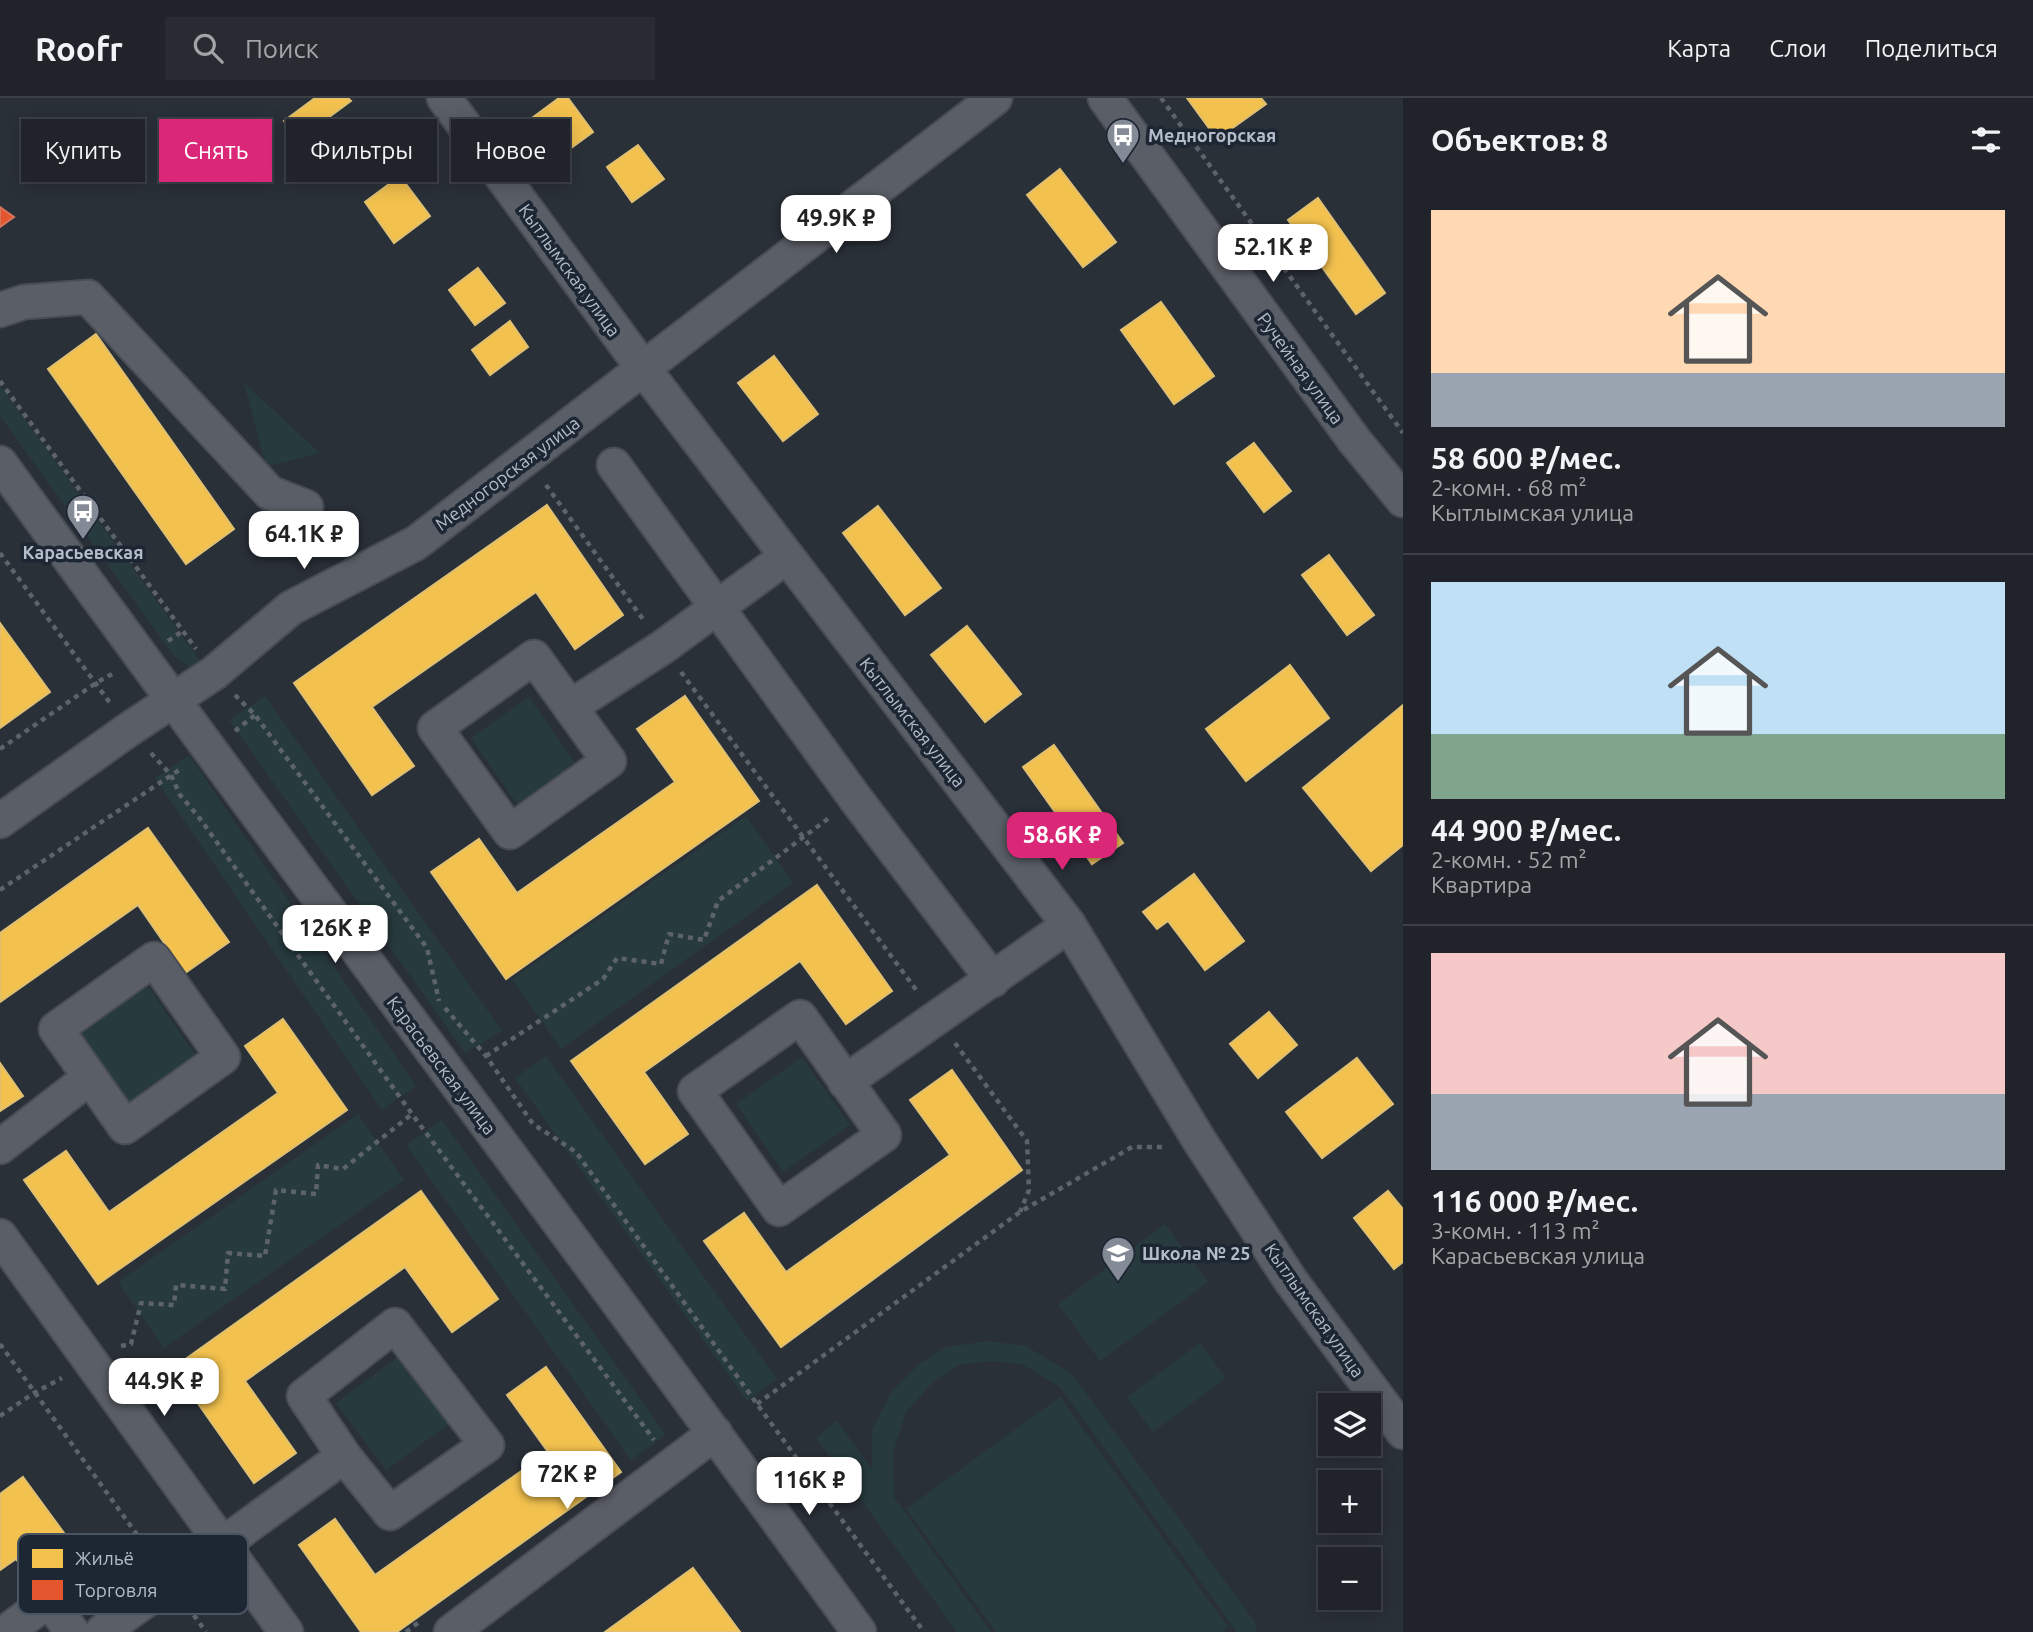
<!DOCTYPE html>
<html lang="ru">
<head>
<meta charset="utf-8">
<style>
  :root { --surface:#20242a; --page:#282c32; --text:#f1f3f6; --muted:#a2a4a8; --line:#3d4147; --accent:#db2777 }
  body { margin:0; font-family:Ubuntu,sans-serif; background:var(--page); color:var(--text); height:100vh; display:flex; flex-direction:column; font-size:26px; white-space:nowrap }
  * { box-sizing:border-box; margin:0 }
  p { font-size:23px; color:var(--muted) }
  .icon { flex:none; width:38px; height:38px; fill:none; stroke:currentColor; stroke-width:2; stroke-linecap:round; stroke-linejoin:round }
  .map { position:relative; flex:1; overflow:hidden }
  .side { display:flex; flex-direction:column; background:var(--surface); width:630px }
  .side>* { flex:none }
  .guide { position:absolute; left:21px; top:21px; width:665px; height:63px; display:flex; gap:14px }
  .fabs { position:absolute; left:1318px; top:1295px; display:grid; gap:14px }
  .fabs a { display:grid; place-items:center; width:63px; height:63px; border-radius:0px; background:var(--surface); box-shadow:0 4px 18px #0003,0 0 0 2px var(--line); font-size:35px }
  .price { position:absolute; translate:-50% -60px; padding:0 16px; border-radius:14px; background:#fff; color:#222; font-size:23px; line-height:46px; filter:drop-shadow(0 2px 4px #0008) }
  .price::after { content:''; position:absolute; left:50%; top:42px; width:21px; height:16px; margin-left:-10px; background:inherit; clip-path:polygon(0 0,100% 0,50% 100%) }
  .price.selected { background:var(--accent); color:#fff }
  ul { padding:0; list-style:none }
  li { display:grid; align-content:center; gap:14px; height:371px; padding:0 28px }
  li+li { border-top:2px solid var(--line) }
  li span { display:grid; place-items:center; height:217px; border-radius:0px; color:#555 }
  li>.icon { margin-inline-start:auto }
  span .icon { width:126px; height:126px; fill:#fffc; stroke-width:1 }
  li b { font-size:30px }
  h2 { display:flex; justify-content:space-between; align-items:center; height:84px; padding:0 28px; font-size:30px }
  .chip { padding:0 24px; border-radius:0px; background:var(--surface); box-shadow:0 4px 18px #0003,0 0 0 2px var(--line); font-size:24px; line-height:63px }
  .chip.selected { background:var(--accent); color:#fff }
  header { display:flex; align-items:center; gap:42px; box-sizing:border-box; height:98px; padding:0 35px; background:var(--surface); border-bottom:2px solid var(--line) }
  header strong { font-size:33px }
  nav { display:flex; gap:38px; margin-inline-start:auto; font-size:24px }
  .search { width:490px; height:63px; background:var(--page); display:flex; align-items:center; gap:18px; box-sizing:border-box; padding:0 24px; border-radius:0px; color:var(--muted); font-size:26px }
  main { display:flex; flex:1; min-height:0 }
  .map>svg:first-child { display:block }
</style>
</head>
<body>
<header>
<strong>Roofr</strong>
<div class="search"><svg class="icon" aria-label="search" viewBox="0 0 24 24"><circle cx="10" cy="10" r="6"/><path d="M15 15l6 6"/></svg>Поиск</div>
<nav><a>Карта</a><a>Слои</a><a>Поделиться</a></nav>
</header>
<main>
<div class="map">
<svg width="1403" height="1534" viewBox="0 0 1403 1534">
  <rect width="100%" height="100%" fill="#2a3038"/>
  <g fill="#273a3e">
    <polygon points="244,285 320,355 266,369"/>
    <polygon points="0,287 201,564 192,570 175,559 0,318"/>
    <polygon points="265,598 502,933 465,955 229,622"/>
    <polygon points="529,599 575,665 517,706 471,640"/>
    <polygon points="189,657 416,988 382,1012 155,680"/>
    <polygon points="746,718 793,785 561,951 512,881"/>
    <polygon points="146,885 198,961 124,1012 72,937"/>
    <polygon points="546,958 777,1281 747,1303 515,980"/>
    <polygon points="802,959 850,1027 783,1074 736,1006"/>
    <polygon points="358,1016 404,1082 164,1250 118,1184"/>
    <polygon points="442,1022 666,1337 631,1362 406,1047"/>
    <polygon points="1165,1126 1208,1184 1100,1263 1058,1206"/>
    <polygon points="987,1243 1026,1248 1072,1276 1255,1524 1257,1534 1237,1534 1060,1289 1022,1266 990,1263 959,1267 935,1282 906,1314 893,1355 894,1399 991,1534 957,1534 816,1340 837,1323 872,1371 872,1332 892,1293 920,1265 947,1249"/>
    <polygon points="1200,1245 1226,1280 1153,1334 1127,1299"/>
    <polygon points="402,1256 452,1324 386,1372 336,1305"/>
    <polygon points="1060,1299 1228,1529 1222,1534 996,1534 906,1411"/>
  </g>
  <g fill="#f2c14e" stroke="#dfc073" stroke-width="2">
    <polygon points="315,0 348,0 351,3 298,42 284,23"/>
    <polygon points="559,0 568,0 593,34 560,58 532,20"/>
    <polygon points="1187,0 1261,0 1266,6 1217,41"/>
    <polygon points="638,47 664,81 632,104 607,69"/>
    <polygon points="1060,71 1116,144 1083,169 1027,97"/>
    <polygon points="400,78 430,118 394,145 365,104"/>
    <polygon points="1318,100 1385,195 1356,216 1288,122"/>
    <polygon points="478,170 505,205 475,227 449,192"/>
    <polygon points="1161,204 1214,278 1174,306 1121,232"/>
    <polygon points="510,223 528,249 490,277 472,252"/>
    <polygon points="96,236 234,431 186,466 48,271"/>
    <polygon points="774,258 818,316 783,343 738,285"/>
    <polygon points="1254,345 1291,393 1264,414 1227,365"/>
    <polygon points="547,407 623,517 575,551 536,494 372,609 414,668 372,697 294,585"/>
    <polygon points="878,408 941,490 905,517 843,435"/>
    <polygon points="1329,457 1374,517 1347,537 1302,477"/>
    <polygon points="0,525 50,594 0,630"/>
    <polygon points="967,528 1021,596 985,624 931,557"/>
    <polygon points="1290,567 1329,620 1246,683 1206,631"/>
    <polygon points="685,598 759,703 506,881 431,774 479,741 517,795 675,684 637,631"/>
    <polygon points="1403,607 1403,747 1371,773 1303,690"/>
    <polygon points="1054,647 1123,745 1092,766 1023,669"/>
    <polygon points="148,730 229,844 185,875 138,807 0,904 0,835"/>
    <polygon points="1194,776 1244,843 1205,872 1168,823 1157,831 1143,814"/>
    <polygon points="817,787 892,893 846,926 800,863 644,974 688,1036 645,1066 571,963"/>
    <polygon points="1269,914 1297,947 1258,980 1230,946"/>
    <polygon points="283,921 347,1012 98,1186 24,1082 66,1053 109,1114 278,995 245,948"/>
    <polygon points="1357,960 1393,1006 1322,1060 1286,1014"/>
    <polygon points="0,965 23,998 0,1013"/>
    <polygon points="952,972 1022,1072 781,1249 704,1143 744,1115 786,1174 950,1057 910,1002"/>
    <polygon points="421,1093 498,1201 452,1234 405,1169 245,1283 296,1355 254,1385 173,1270"/>
    <polygon points="1388,1093 1403,1111 1403,1164 1394,1171 1354,1120"/>
    <polygon points="546,1269 621,1374 397,1534 361,1534 299,1447 335,1421 375,1477 548,1354 507,1297"/>
    <polygon points="23,1379 83,1461 40,1493 16,1461 0,1472 0,1396"/>
    <polygon points="693,1470 740,1534 605,1534"/>
  </g>
  <polygon fill="#e4572e" stroke="#d6755c" stroke-width="2" points="0,109 14,119 0,129"/>
  <g fill="none" stroke-linecap="round" stroke-linejoin="round">
    <defs>
      <g id="minor">
        <polyline points="444,0 643,270 1069,827 1199,1042 1291,1183 1403,1334"/>
        <polyline points="1105,0 1354,342 1403,402"/>
        <polyline points="0,212 24,204 88,199 270,395 306,409"/>
        <path d="M0,365C284,757 576,1142 859,1534"/>
        <polyline points="614,367 855,700 993,882"/>
        <polygon points="534,559 609,663 510,734 435,630"/>
        <polyline points="570,609 663,549 786,459"/>
        <polyline points="0,723 128,632 214,575 291,510 416,445 995,0"/>
        <polygon points="154,861 223,959 125,1029 56,931"/>
        <polygon points="800,919 884,1037 779,1111 695,993"/>
        <polyline points="845,984 1069,827"/>
        <polyline points="0,1049 89,980"/>
        <polyline points="0,1138 286,1534"/>
        <polygon points="395,1227 487,1347 390,1415 344,1358 304,1298"/>
        <polyline points="6,1534 49,1502 72,1534"/>
        <polyline points="102,1534 344,1358"/>
        <polyline points="451,1534 715,1335"/>
      </g>
    </defs>
    <use href="#minor" stroke="#484c53" stroke-width="37"/>
    <g stroke="#5d636a" stroke-width="4.5" stroke-dasharray="5 5" stroke-linecap="butt">
      <polyline points="1161,0 1403,335"/>
      <polyline points="0,283 196,551"/>
      <polyline points="546,387 645,524"/>
      <polyline points="0,455 110,605"/>
      <polyline points="168,543 183,533"/>
      <polyline points="681,574 917,893"/>
      <polyline points="235,597 255,617 427,850 439,903"/>
      <polyline points="235,633 255,617"/>
      <polyline points="0,651 96,585 112,576"/>
      <polyline points="151,655 171,677 180,697 198,718 412,1016 654,1342"/>
      <polyline points="0,792 182,670"/>
      <polyline points="445,910 486,958 533,1026 576,1054 757,1306 924,1534"/>
      <polyline points="955,945 1027,1043 1029,1092 1020,1114"/>
      <polyline points="486,958 603,881 617,860 661,866 669,836 704,842 718,803 829,720"/>
      <polyline points="0,1246 153,1459"/>
      <polyline points="121,1248 131,1246 141,1205 174,1207 176,1187 225,1191 228,1155 265,1158 276,1092 316,1096 318,1067 343,1071 412,1016"/>
      <polyline points="757,1306 1020,1114 1132,1049 1162,1049 1165,1051"/>
      <polyline points="0,1318 34,1295 62,1280"/>
      <polyline points="188,1509 206,1534"/>
      <polyline points="406,1534 419,1524"/>
    </g>
    <use href="#minor" stroke="#5a5e66" stroke-width="33"/>
  </g>
  <defs>
    <symbol id="bus-pin" viewBox="-11 -11 22 30"><path d="M0 17L-7.5 6A9.5 9.5 0 1 1 7.5 6Z" fill="#848b96" stroke="#1d2633"/><path d="M-5-6H5V4H4V6H2V4H-2V6H-4V4H-5ZM-3.5-4V0h7V-4ZM-3.5 1.2v1.5H-2V1.2ZM2 1.2v1.5H3.5V1.2Z" fill="#fff"/></symbol>
    <symbol id="school-pin" viewBox="-11 -11 22 30"><path d="M0 17L-7.5 6A9.5 9.5 0 1 1 7.5 6Z" fill="#848b96" stroke="#1d2633"/><path d="M0-5L7-2L0 1L-7-2ZM-4 1L0 2.5L4 1V4Q0 6-4 4Z" fill="#fff"/></symbol>
  </defs>
  <g fill-rule="evenodd">
    <use href="#bus-pin" x="1104" y="18" width="38" height="52"/>
    <use href="#bus-pin" x="64" y="394" width="38" height="52"/>
    <use href="#school-pin" x="1099" y="1136" width="38" height="52"/>
  </g>
  <g text-anchor="middle" dominant-baseline="central" stroke-width="7" stroke-linejoin="round" paint-order="stroke">
    <g font-size="18" font-weight="bold" fill="#b4bcc9" stroke="#1d2633" text-anchor="start">
      <text x="1148" y="37">Медногорская</text>
      <text x="83" y="454" text-anchor="middle">Карасьевская</text>
      <text x="1142" y="1155">Школа № 25</text>
    </g>
    <g font-size="18" fill="#b4bcc9" stroke="#1d2633">
      <text transform="translate(570 172) rotate(54)">Кытлымская улица</text>
      <text transform="translate(1301 270) rotate(54)">Ручейная улица</text>
      <text transform="translate(507 375) rotate(-37)">Медногорская улица</text>
      <text transform="translate(913 624) rotate(52)">Кытлымская улица</text>
      <text transform="translate(442 967) rotate(53)">Карасьевская улица</text>
      <text transform="translate(1315 1212) rotate(55)">Кытлымская улица</text>
    </g>
  </g>
  <rect x="18" y="1436" width="230" height="80" rx="10" fill="#1d2633" stroke="#4a5360" stroke-width="2"/>
  <rect x="32" y="1451" width="31" height="19" fill="#f2c14e"/>
  <rect x="32" y="1482" width="31" height="20" fill="#e4572e"/>
  <g font-size="19" fill="#b4bcc9">
    <text x="75" y="1467">Жильё</text>
    <text x="75" y="1499">Торговля</text>
  </g>
</svg>
<div class="fabs">
<a><svg class="icon" aria-label="layers" viewBox="0 0 24 24"><path d="M12 4l9 5-9 5-9-5zM3 14l9 5 9-5"/></svg></a>
<a>+</a>
<a>−</a>
</div>
<b class="price" style="left:836px;top:157px">49.9K ₽</b>
<b class="price" style="left:1273px;top:186px">52.1K ₽</b>
<b class="price" style="left:304px;top:473px">64.1K ₽</b>
<b class="price selected" style="left:1062px;top:774px">58.6K ₽</b>
<b class="price" style="left:335px;top:867px">126K ₽</b>
<b class="price" style="left:164px;top:1320px">44.9K ₽</b>
<b class="price" style="left:567px;top:1413px">72K ₽</b>
<b class="price" style="left:809px;top:1419px">116K ₽</b>
<div class="guide">
<a class="chip">Купить</a>
<a class="chip selected">Снять</a>
<a class="chip">Фильтры</a>
<a class="chip">Новое</a>
</div>
</div>
<section class="side">
<h2>Объектов: 8<svg class="icon" aria-label="filters" viewBox="0 0 24 24"><path d="M4 7h16M4 17h16"/><circle cx="9" cy="7" r="2"/><circle cx="15" cy="17" r="2"/></svg></h2>
<ul>
<li><span style="background:linear-gradient(#ffd9b3 75%,#9aa5b1 0)"><svg class="icon" aria-label="home" viewBox="0 0 24 24"><path d="M3 11l9-7 9 7M6 9v11h12V9"/></svg></span><div><b>58 600 ₽/мес.</b><p>2-комн. · 68 m²</p><p>Кытлымская улица</p></div></li>
<li><span style="background:linear-gradient(#bfe0f5 70%,#7fa58c 0)"><svg class="icon" aria-label="home" viewBox="0 0 24 24"><path d="M3 11l9-7 9 7M6 9v11h12V9"/></svg></span><div><b>44 900 ₽/мес.</b><p>2-комн. · 52 m²</p><p>Квартира</p></div></li>
<li><span style="background:linear-gradient(#f6c9c9 65%,#9aa5b1 0)"><svg class="icon" aria-label="home" viewBox="0 0 24 24"><path d="M3 11l9-7 9 7M6 9v11h12V9"/></svg></span><div><b>116 000 ₽/мес.</b><p>3-комн. · 113 m²</p><p>Карасьевская улица</p></div></li>
</ul>
</section>
</main>
</body>
</html>
